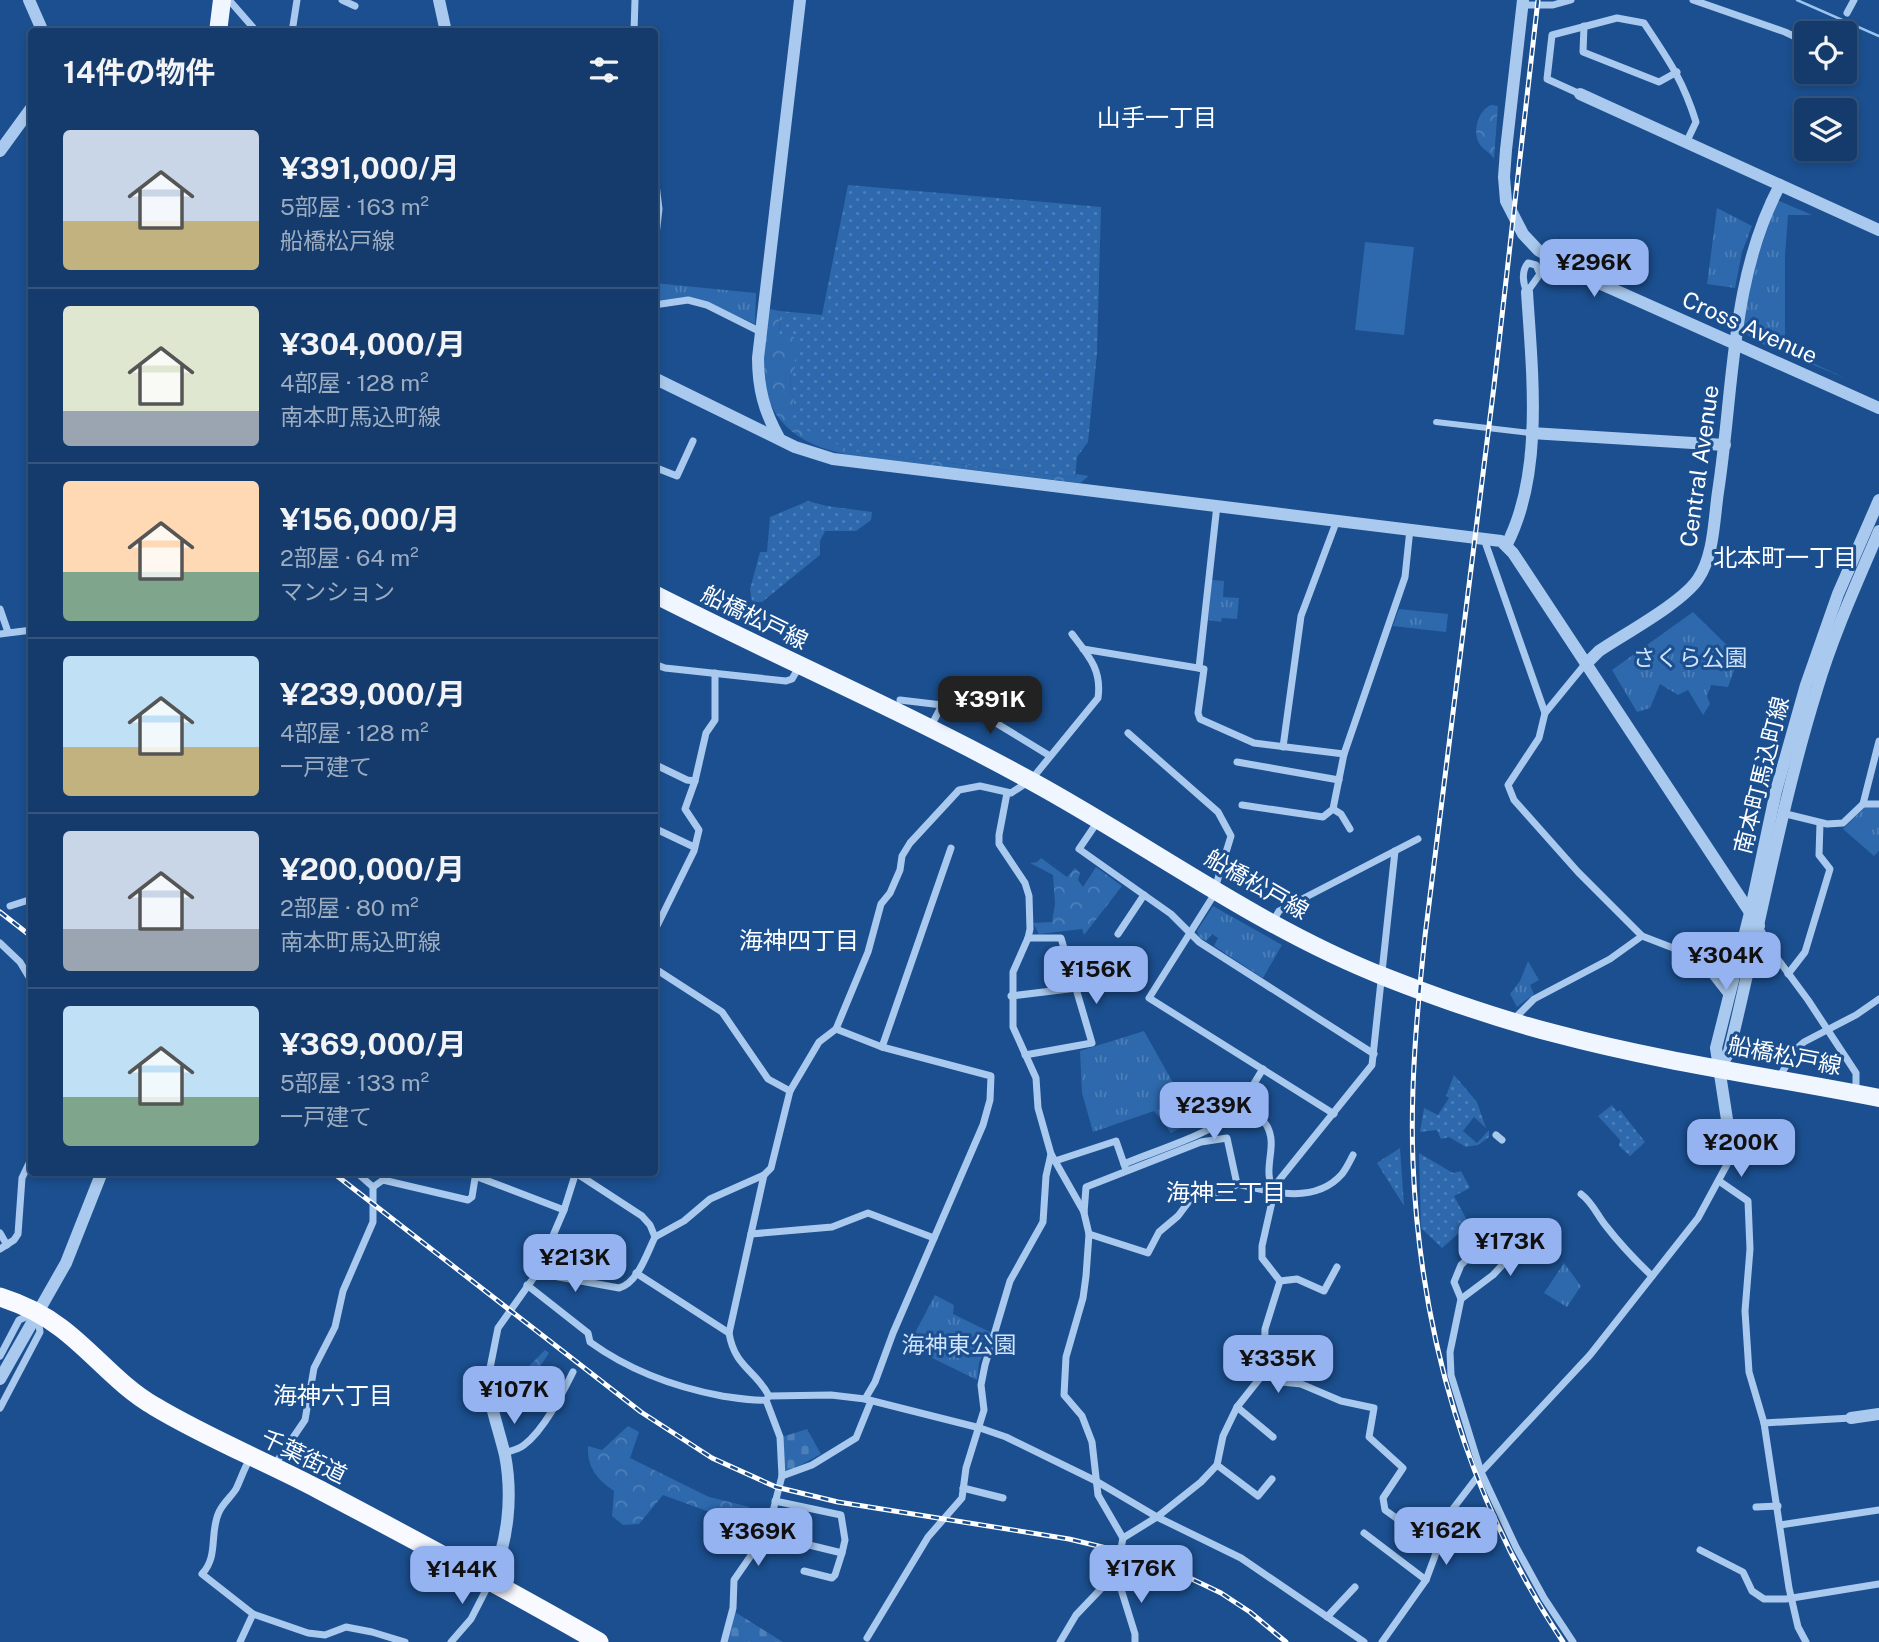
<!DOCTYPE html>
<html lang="ja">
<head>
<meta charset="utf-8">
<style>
  :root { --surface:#143b6b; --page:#214673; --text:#f1f3f6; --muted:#9dadc1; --line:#33557e; --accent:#95b2f1 }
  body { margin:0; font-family:"Public Sans","Noto Sans JP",sans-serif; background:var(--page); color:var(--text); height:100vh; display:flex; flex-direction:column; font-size:26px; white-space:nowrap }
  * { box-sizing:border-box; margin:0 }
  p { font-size:23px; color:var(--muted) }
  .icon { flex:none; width:38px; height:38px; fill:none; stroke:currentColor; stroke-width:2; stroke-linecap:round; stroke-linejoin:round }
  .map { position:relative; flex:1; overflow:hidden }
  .drawer { position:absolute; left:28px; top:28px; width:630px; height:1148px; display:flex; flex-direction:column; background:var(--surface); border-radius:7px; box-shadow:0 4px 10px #0003,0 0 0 2px var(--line) }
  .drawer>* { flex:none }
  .controls { position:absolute; left:1794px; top:21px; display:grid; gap:14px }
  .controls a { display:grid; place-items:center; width:63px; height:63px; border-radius:7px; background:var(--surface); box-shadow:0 4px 10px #0003,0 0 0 2px var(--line); font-size:35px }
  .price { position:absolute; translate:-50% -60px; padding:0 16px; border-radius:14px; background:var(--accent); color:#111; font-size:23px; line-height:46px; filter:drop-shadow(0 2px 4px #0008) }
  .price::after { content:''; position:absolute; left:50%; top:42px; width:21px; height:16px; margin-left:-10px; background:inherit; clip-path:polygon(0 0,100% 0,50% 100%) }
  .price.active { background:#222; color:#fff }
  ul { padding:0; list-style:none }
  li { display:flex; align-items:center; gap:21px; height:175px; padding:0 35px }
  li+li { border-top:2px solid var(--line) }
  li span { display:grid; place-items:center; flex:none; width:196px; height:140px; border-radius:7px; color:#555 }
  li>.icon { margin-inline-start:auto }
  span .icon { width:84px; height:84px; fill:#fffc; stroke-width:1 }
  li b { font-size:30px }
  h2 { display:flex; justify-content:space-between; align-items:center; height:84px; padding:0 35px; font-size:30px }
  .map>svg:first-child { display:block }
</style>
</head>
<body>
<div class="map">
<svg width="1879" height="1642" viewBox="0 0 1879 1642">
  <defs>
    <pattern id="grass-dots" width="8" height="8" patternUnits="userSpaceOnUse" patternTransform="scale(1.75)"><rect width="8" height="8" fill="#2e69ad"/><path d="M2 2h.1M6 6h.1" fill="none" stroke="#4d80b9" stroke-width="1.8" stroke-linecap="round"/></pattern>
    <pattern id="forest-crowns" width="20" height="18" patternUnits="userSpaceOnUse" patternTransform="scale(1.75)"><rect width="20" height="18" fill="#2e69ad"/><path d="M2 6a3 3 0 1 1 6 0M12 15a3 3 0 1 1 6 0" fill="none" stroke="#4d80b9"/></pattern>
    <pattern id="cemetery-stones" width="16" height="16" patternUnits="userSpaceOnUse" patternTransform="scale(1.75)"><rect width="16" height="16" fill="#2e69ad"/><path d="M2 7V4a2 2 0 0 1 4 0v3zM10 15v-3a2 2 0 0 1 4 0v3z" fill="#4d80b9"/></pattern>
    <pattern id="park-tufts" width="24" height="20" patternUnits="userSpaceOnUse" patternTransform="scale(1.75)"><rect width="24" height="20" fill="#2e69ad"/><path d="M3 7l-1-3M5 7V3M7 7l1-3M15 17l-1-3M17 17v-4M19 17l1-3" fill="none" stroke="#4d80b9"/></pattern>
  </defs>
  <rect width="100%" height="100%" fill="#1b4f8f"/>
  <g fill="url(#grass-dots)">
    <polygon points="848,185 1101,207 1097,353 1088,442 1077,457 1075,478 851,451 792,424 794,398 790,392 791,372 795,370 795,354 779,336 780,311 822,315"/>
    <polygon points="808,501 827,506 872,512 871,520 856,531 825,531 820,541 820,555 762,602 752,602 750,589 760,552 767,552 770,517"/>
    <polygon points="1454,1075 1477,1102 1486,1128 1474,1117 1463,1131 1477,1143 1489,1130 1489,1137 1478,1145 1466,1147 1449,1137 1441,1139 1437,1130 1420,1132 1424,1108 1438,1115 1449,1098 1446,1096"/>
    <polygon points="1612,1105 1617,1112 1620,1110 1645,1142 1630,1156 1619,1146 1620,1140 1598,1116"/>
    <polygon points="1400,1148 1404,1206 1377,1163"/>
    <polygon points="1419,1153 1453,1173 1461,1171 1470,1188 1454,1196 1469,1224 1442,1248 1421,1228"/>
  </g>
  <g fill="url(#forest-crowns)">
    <path d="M1491,105L1498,106L1494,159C1490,152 1480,148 1478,141C1473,128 1479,110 1491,105Z"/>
    <path d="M769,309L780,311L779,336L794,337L801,343L799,353L795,354V371L791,373L790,392L794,398L793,424L851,451L1075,478L1076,474L1089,476L1080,483L850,455C795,445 761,418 763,358C763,342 767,325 769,309Z"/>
    <polygon points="1041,858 1067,877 1075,868 1080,873 1078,880 1083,887 1096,867 1122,886 1084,935 1082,929 1039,934 1033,923 1052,922 1055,904 1053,875 1030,863 1037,862"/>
    <polygon points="545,1350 549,1353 537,1371 533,1382 552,1390 550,1399 532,1398 526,1390 516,1397 519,1402 510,1408 502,1386 506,1384 505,1379 527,1368"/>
    <path d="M628,1426L639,1432L630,1458L709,1497L750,1507L723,1517L663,1495L639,1524L623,1525L612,1516L614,1491C597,1479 587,1468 588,1446L602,1450Z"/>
  </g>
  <g fill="url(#cemetery-stones)">
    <polygon points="807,1429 821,1454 786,1473 782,1437"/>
    <polygon points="735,1612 783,1642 726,1642"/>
  </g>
  <g fill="url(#park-tufts)">
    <polygon points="1777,200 1812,215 1788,215 1785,256 1785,345 1789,352 1845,378 1753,340 1742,329 1749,283"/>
    <polygon points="1717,208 1752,226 1742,252 1735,288 1707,284"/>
    <polygon points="654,283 756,293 755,324 706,302 686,297 655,301"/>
    <polygon points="1212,580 1224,581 1223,597 1239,598 1237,619 1222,618 1221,622 1208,620"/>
    <polygon points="1399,609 1448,614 1446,632 1393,626"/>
    <polygon points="1693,612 1739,657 1728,687 1711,685 1707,696 1710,704 1703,715 1688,690 1678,695 1660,684 1650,708 1637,712 1612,670"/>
    <polygon points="1865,807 1879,807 1879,851 1874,856 1843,829"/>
    <polygon points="1213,906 1282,945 1263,978 1214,946 1218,938 1212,934 1206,941 1199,937 1197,931"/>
    <polygon points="1528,961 1539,980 1530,985 1534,994 1517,1007 1510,994 1520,981"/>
    <polygon points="1144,1031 1172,1081 1205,1115 1171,1133 1154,1111 1093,1132 1082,1093 1080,1051"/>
    <polygon points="1564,1263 1581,1286 1567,1307 1544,1293"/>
    <polygon points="935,1295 954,1305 953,1314 992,1333 979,1363 977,1380 908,1346"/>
  </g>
  <polygon fill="#2e69ad" points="1365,242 1414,247 1404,335 1355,330"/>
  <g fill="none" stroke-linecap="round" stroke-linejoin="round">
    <polyline stroke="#9cc4f0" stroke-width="2.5" points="1797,0 1879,36"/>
    <polyline stroke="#a9c9ee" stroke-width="6" points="1436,422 1531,433"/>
    <g stroke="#a9c9ee" stroke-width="7">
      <polyline points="229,0 257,32"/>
      <polyline points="342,0 355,6"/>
      <polyline points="1693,0 1785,32 1806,42"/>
      <polyline points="1522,5 1553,5 1571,0"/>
      <polyline points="1847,13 1854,0"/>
      <polyline points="1584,26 1583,52 1659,82 1677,72"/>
      <polyline points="292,32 297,0"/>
      <polyline points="634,32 635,0"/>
      <path d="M1580,94L1547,79L1552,35L1617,18L1644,23C1668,59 1683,80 1696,122L1686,143"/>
      <polyline points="654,168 659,209 654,252"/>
      <path d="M1528,263L1536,265L1540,274L1527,292C1523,284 1521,271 1528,263Z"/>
      <polyline points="654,305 688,300 707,305 761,332"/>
      <polyline points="654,467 677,476 693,441"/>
      <polyline points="1484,539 1545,713 1539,738 1508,785 1514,800 1578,872 1642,936 1694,956 1708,970 1729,997"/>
      <polyline points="0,609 8,632"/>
      <polyline points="0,634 32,630"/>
      <polyline points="1083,649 1204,669 1198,713 1200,719 1254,743 1344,754 1405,577 1410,529"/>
      <polyline points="654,664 665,668 786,681 792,679 799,667"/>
      <polyline points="1199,668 1217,505"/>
      <polyline points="900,700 942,705"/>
      <polyline points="1545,713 1586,663"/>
      <polyline points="930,728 942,705 973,709 1050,756"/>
      <polyline points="1128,733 1218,812 1231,836 1212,898 1149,998 1334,1114"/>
      <polyline points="1283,747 1301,616 1337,520"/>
      <polyline points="1237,762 1339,780"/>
      <polyline points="654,764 687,780 695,781"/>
      <polyline points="1007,793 999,835 999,844 1025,883 1029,896 1030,929 1028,938 1013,972 1013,1027 1036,1078 1038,1108 1051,1154 1084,1212"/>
      <polyline points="1863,804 1879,804"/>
      <polyline points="1242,805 1323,817 1333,809 1344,754"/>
      <polyline points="32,807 32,813"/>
      <polyline points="1333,809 1341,814 1350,829"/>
      <polyline points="1782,813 1827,824 1843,823 1863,804 1879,741"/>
      <polyline points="1098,821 1079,849 1171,914 1199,942 1374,1054"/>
      <polyline points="654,828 694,847"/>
      <polyline points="10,906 32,899"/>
      <polyline points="1272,923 1279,911 1418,839"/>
      <polyline points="1759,927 1777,958 1808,1000 1856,1073 1856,1091"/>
      <polyline points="654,932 694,851 699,830 685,809 695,781 706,733 715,720 715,673"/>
      <polyline points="1118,934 1144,895"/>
      <polyline points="0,943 20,962 32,982"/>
      <polyline points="654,968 722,1012 768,1079 790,1091"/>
      <polyline points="1788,974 1805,952 1830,869 1819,855 1820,823"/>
      <polyline points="1011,996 1077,988"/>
      <polyline points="1512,1021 1534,999 1610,959 1642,936"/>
      <polyline points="836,1029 882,1047 991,1076 990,1100 983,1125 893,1333 875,1382 865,1399"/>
      <polyline points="882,1047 951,848"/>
      <polyline points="1025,1055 1092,1043 1061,938 1028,938"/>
      <polyline points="1779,1078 1795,1050 1804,1042 1856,1015 1879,999"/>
      <path d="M1243,1102C1251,1109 1262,1117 1267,1126C1279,1148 1260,1169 1275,1193"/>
      <polyline points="1496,1135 1502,1140"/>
      <polyline points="1055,1161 1116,1141 1125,1167"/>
      <path d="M1124,1164C1154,1151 1209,1135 1232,1114C1245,1102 1253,1084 1263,1069"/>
      <polyline points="475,1176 564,1210"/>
      <polyline points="1719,1181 1748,1201 1750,1249 1745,1311 1749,1372 1764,1423 1789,1588 1798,1627 1806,1642"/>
      <polyline points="373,1187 383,1180 468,1200 472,1197 476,1172"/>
      <path d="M1581,1194C1593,1203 1597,1215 1606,1226C1620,1244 1635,1260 1652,1276"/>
      <polyline points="0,1233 7,1245"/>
      <polyline points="751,1234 832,1227 868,1213 934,1238"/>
      <path d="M1089,1234L1148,1253L1159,1232L1178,1216L1193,1196L1228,1191L1237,1184C1270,1192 1315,1205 1342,1174C1346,1169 1350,1161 1353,1155"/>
      <polyline points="655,1237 684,1221 710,1199 764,1175"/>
      <polyline points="1489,1238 1461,1265 1454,1282 1461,1299 1450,1352 1451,1375 1481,1472 1516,1547 1544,1598 1573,1642"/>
      <polyline points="0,1249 14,1240 18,1234 22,1178 32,1157"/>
      <path d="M537,1273L619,1288C638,1283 647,1253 655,1237L650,1225L642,1216L576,1173"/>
      <polyline points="636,1273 729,1333"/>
      <polyline points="1280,1281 1297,1279 1324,1291 1337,1267"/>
      <path d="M527,1285L588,1333L590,1342C630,1371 674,1387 722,1396C736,1398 752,1401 766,1400L769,1396L831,1395L865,1399L980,1428L1006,1437L1096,1481L1157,1517L1241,1558L1364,1642"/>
      <polyline points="1461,1299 1493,1275 1535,1230"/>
      <polyline points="0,1356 19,1320 37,1312 40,1332 0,1408"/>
      <polyline points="1264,1373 1282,1382 1301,1384 1341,1401 1374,1408 1369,1437 1403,1468 1383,1498 1385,1510 1438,1548"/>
      <path d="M769,1396C755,1369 735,1368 729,1333L764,1175L771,1168L790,1091L819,1042L836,1029L868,952L881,904L890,893L900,870L902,856L910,843L959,790L980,786L1011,793L1031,780L1098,698C1102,670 1089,656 1072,634"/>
      <polyline points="492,1407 490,1394 490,1368 498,1328 537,1273 564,1210 576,1172"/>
      <polyline points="1237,1407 1273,1437"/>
      <polyline points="1764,1423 1851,1418"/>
      <path d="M504,1453C511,1451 519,1449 524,1445C544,1430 562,1394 573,1372"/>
      <polyline points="275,1464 305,1420 314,1368 335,1327 343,1291 373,1222 373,1187 356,1172"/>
      <polyline points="1217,1465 1258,1496 1272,1479"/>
      <polyline points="782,1476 812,1465 856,1438 871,1401"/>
      <polyline points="963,1488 1003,1498"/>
      <polyline points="1756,1507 1778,1506"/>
      <polyline points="1780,1525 1879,1510"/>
      <polyline points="1364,1533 1426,1580"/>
      <polyline points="764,1534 842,1553 845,1540 841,1515 775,1501"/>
      <polyline points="1123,1538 1157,1517 1201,1482 1217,1465 1223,1436 1237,1407 1264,1373 1265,1329 1280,1281 1262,1258 1262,1246 1276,1184 1372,1065 1395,851"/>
      <polyline points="1700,1550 1743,1572 1752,1591 1764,1599 1786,1599 1879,1584"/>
      <polyline points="804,1571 832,1578 835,1575 842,1553"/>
      <polyline points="1116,1573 1135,1634 1135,1642"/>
      <polyline points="253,1614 308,1633 325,1635 346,1627 372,1632 405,1642"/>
      <polyline points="1327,1617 1355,1587"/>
      <polyline points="867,1638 928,1537 962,1498 966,1468 984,1410 981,1385 985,1365 1010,1281 1043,1222 1046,1176 1051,1154"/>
      <path d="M240,1642L253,1614L202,1574C219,1556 209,1533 219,1512C223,1503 231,1497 236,1489C241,1479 244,1468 250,1459"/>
      <polyline points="451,1642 471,1619 489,1584"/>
      <polyline points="724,1642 733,1608 734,1580 761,1541 773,1511 782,1476 780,1437 766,1400"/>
      <polyline points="1060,1642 1076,1615 1116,1573 1123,1538 1098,1495 1092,1442 1082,1416 1064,1395 1066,1357 1083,1298 1086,1276 1089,1234 1084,1213 1086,1187 1201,1142 1227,1138 1237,1184"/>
      <polyline points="1382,1642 1426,1580 1452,1510 1481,1472 1590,1355 1698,1218 1730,1159"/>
    </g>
    <g stroke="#a9c9ee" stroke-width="12">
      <polyline points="29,0 43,32"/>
      <polyline points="439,0 446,32"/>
      <polyline points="1523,0 1506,150 1504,177 1506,201 1523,234 1538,250 1581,275 1879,408"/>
      <polyline points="1580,94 1879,230"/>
      <polyline points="0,151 32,107"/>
      <path d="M654,378L795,447L833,459L1501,541L1513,553C1596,677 1677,802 1759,926"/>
      <polyline points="1531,433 1725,445"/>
      <path d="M779,438C764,411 758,388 758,358L800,0"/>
      <path d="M1507,544C1544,472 1532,371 1527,292"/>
      <path d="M1587,663L1599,651C1624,634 1682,603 1698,579C1714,556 1714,519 1718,492C1734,389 1730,278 1780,185"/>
      <path d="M1720,1068L1729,1052C1759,931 1780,808 1817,689C1833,635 1857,583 1879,531"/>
      <polyline points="1730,1159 1730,1139 1716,1048 1750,913 1776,791 1806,685 1838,594 1879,500"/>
      <polyline points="0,1379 66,1263 102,1172"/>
      <polyline points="1851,1418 1879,1414"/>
      <path d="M491,1580C508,1542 513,1497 505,1455C501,1439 496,1423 492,1407"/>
    </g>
    <g stroke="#f0f6ff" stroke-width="18">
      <polyline points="218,32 222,0"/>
      <path d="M654,594C780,658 910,714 1033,782C1150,846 1260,928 1385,977C1441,999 1498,1019 1557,1034C1662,1062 1772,1077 1879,1098"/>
    </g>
    <path stroke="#f8faff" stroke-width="19" d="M0,1297C22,1304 43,1314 61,1328C93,1352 119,1386 154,1406C207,1438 265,1461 320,1490C413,1539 507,1589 599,1642"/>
    <defs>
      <g id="rail">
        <path d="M1538,0L1494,386L1425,936C1417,1011 1410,1088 1413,1163C1420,1334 1468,1500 1563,1642"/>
        <polyline points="0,912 32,937"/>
        <polyline points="332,1172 641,1412 712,1458 776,1487 838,1502 1069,1539 1148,1558 1221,1593 1250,1612 1286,1642"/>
      </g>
    </defs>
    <use href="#rail" stroke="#fff" stroke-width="5"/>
    <use href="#rail" stroke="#1b4f8f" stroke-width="2.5" stroke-dasharray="8" stroke-linecap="butt"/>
  </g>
  <g text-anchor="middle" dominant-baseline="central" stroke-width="6" stroke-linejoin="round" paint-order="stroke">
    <g font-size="23" fill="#fff" stroke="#1b4f8f">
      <text transform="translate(1750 327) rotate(24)">Cross Avenue</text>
      <text transform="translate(1699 466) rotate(-82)">Central Avenue</text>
      <text transform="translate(755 617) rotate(26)">船橋松戸線</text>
      <text transform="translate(1761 775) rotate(-76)">南本町馬込町線</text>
      <text transform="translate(1257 884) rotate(30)">船橋松戸線</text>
      <text transform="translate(1785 1055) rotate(11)">船橋松戸線</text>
      <text transform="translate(304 1456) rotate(26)">千葉街道</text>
    </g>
    <g font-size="23" fill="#cfe3fa" stroke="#1b4f8f">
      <text x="1690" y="657">さくら公園</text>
      <text x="959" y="1344">海神東公園</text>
    </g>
    <g font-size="24" fill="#fff" stroke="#1b4f8f">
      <text x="1157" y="117">山手一丁目</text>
      <text x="1785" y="557">北本町一丁目</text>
      <text x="799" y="940">海神四丁目</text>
      <text x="1226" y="1192">海神三丁目</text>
      <text x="333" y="1395">海神六丁目</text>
    </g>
  </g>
</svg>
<div class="controls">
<a><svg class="icon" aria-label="locate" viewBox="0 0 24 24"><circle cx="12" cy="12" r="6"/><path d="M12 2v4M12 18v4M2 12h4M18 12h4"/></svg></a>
<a><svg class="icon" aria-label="layers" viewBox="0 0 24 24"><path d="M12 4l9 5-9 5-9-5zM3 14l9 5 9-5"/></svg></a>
</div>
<b class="price" style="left:1594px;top:299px">¥296K</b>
<b class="price active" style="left:990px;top:736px">¥391K</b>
<b class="price" style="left:1726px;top:992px">¥304K</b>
<b class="price" style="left:1096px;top:1006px">¥156K</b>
<b class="price" style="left:1214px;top:1142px">¥239K</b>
<b class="price" style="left:1741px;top:1179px">¥200K</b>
<b class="price" style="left:1510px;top:1278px">¥173K</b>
<b class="price" style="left:575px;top:1294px">¥213K</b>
<b class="price" style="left:1278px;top:1395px">¥335K</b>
<b class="price" style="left:514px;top:1426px">¥107K</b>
<b class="price" style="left:1446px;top:1567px">¥162K</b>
<b class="price" style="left:758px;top:1568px">¥369K</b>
<b class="price" style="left:1141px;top:1605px">¥176K</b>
<b class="price" style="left:462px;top:1606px">¥144K</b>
<section class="drawer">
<h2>14件の物件<svg class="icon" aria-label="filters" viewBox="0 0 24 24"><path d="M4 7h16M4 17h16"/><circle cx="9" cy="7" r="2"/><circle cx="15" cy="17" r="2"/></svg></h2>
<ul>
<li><span style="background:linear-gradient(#c9d6e8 65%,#c2b280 0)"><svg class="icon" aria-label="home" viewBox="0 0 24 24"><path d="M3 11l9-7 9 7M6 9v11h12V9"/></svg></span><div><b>¥391,000/月</b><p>5部屋 · 163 m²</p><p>船橋松戸線</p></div></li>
<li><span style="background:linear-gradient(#dfe7d0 75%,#9aa5b1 0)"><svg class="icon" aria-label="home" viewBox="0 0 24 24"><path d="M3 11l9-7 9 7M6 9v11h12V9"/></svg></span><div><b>¥304,000/月</b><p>4部屋 · 128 m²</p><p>南本町馬込町線</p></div></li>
<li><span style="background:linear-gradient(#ffd9b3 65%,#7fa58c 0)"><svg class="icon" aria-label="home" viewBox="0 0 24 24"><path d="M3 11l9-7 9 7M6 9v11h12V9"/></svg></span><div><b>¥156,000/月</b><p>2部屋 · 64 m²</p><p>マンション</p></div></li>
<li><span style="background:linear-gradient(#bfe0f5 65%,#c2b280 0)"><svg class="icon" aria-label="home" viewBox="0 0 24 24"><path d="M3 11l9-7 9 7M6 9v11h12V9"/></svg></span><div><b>¥239,000/月</b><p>4部屋 · 128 m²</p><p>一戸建て</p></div></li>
<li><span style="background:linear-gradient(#c9d6e8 70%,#9aa5b1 0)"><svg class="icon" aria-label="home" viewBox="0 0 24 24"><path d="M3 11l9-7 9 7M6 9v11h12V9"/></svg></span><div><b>¥200,000/月</b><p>2部屋 · 80 m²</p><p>南本町馬込町線</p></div></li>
<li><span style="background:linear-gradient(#bfe0f5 65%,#7fa58c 0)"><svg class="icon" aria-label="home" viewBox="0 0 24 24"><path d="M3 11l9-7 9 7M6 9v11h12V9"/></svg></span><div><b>¥369,000/月</b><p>5部屋 · 133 m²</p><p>一戸建て</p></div></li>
</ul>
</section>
</div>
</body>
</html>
